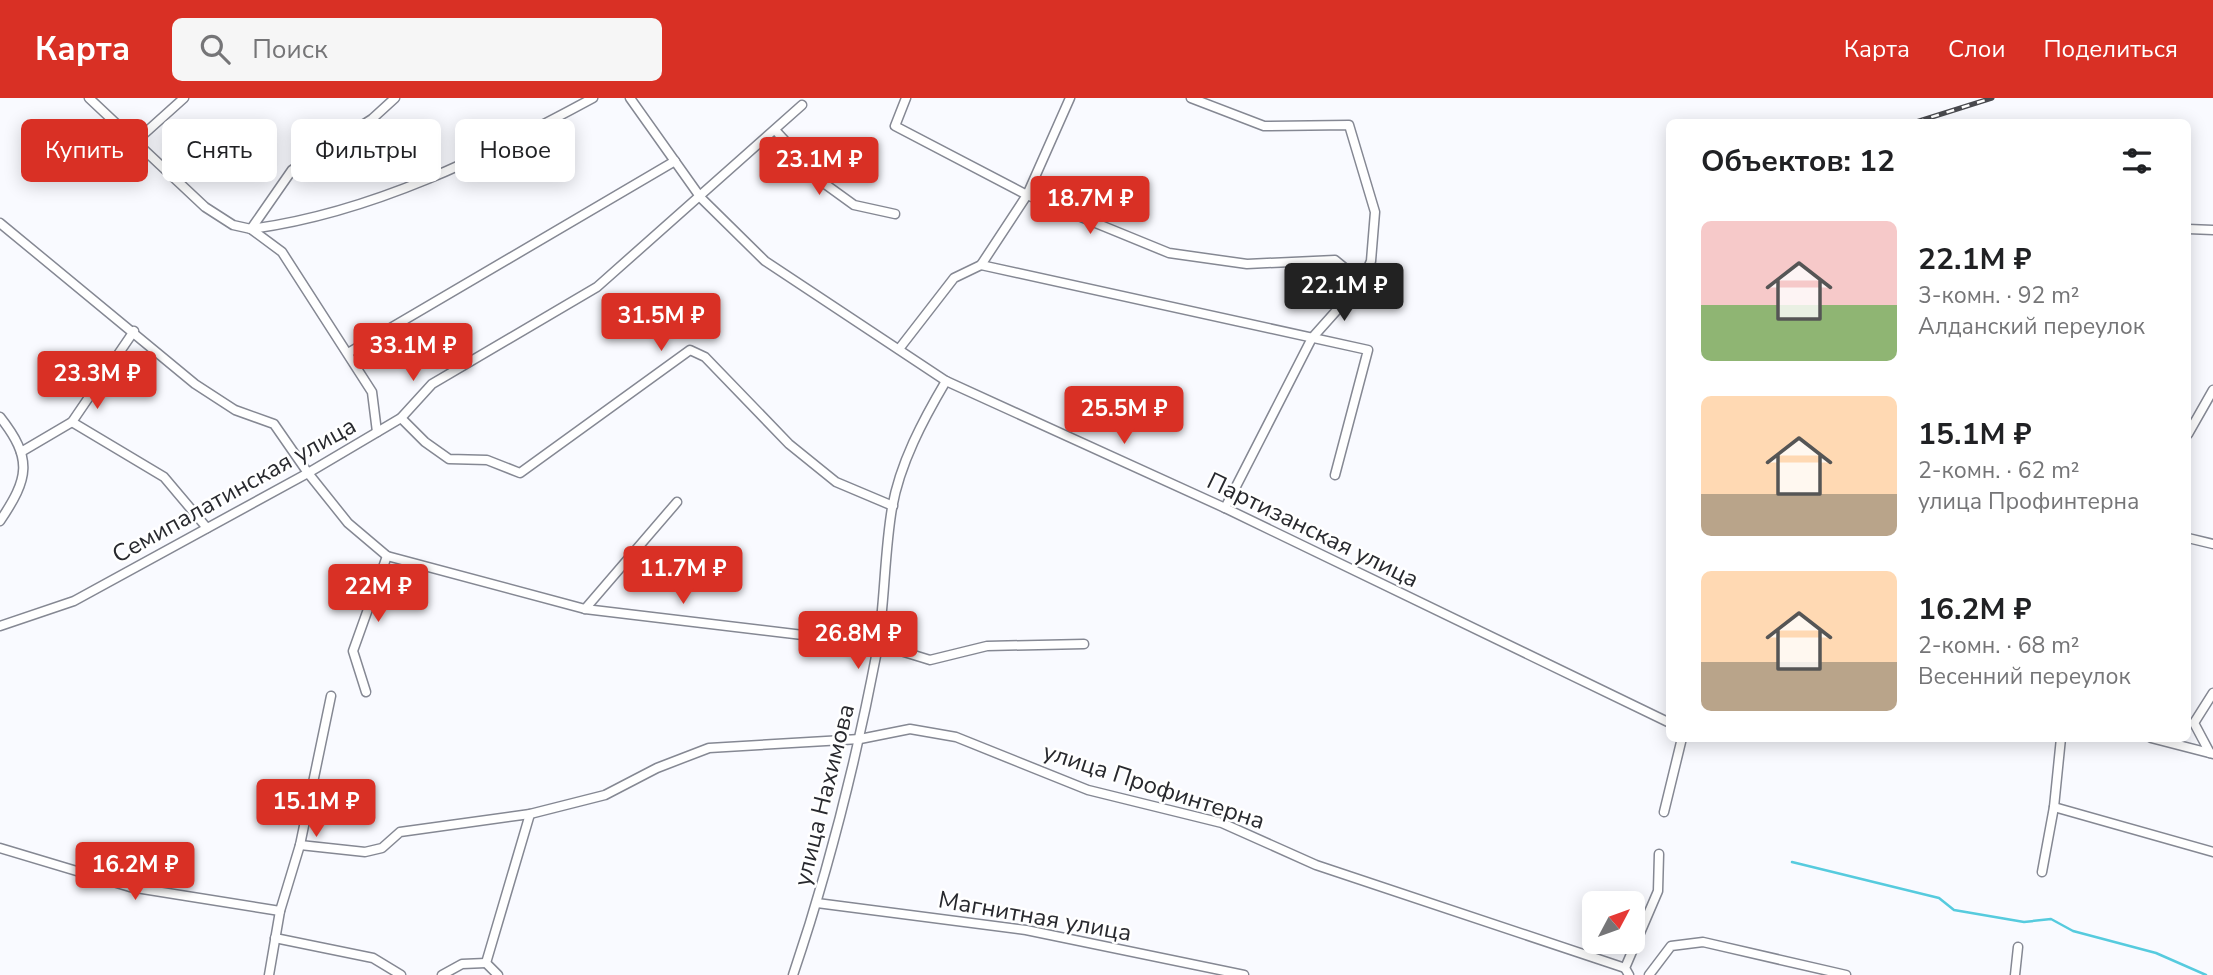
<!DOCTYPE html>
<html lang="ru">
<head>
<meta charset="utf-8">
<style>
  :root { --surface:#fff; --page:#f6f6f6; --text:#202124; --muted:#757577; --accent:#d93025 }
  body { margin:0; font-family:"Nunito Sans",sans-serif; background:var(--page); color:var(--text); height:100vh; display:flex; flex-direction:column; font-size:26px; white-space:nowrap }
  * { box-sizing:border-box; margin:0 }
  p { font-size:23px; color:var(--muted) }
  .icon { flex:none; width:38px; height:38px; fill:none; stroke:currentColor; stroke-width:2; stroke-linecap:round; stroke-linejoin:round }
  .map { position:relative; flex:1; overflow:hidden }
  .sheet { position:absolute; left:1666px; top:21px; width:525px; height:623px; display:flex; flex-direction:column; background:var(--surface); border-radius:10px; box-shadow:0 4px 18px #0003 }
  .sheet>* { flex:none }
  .guide { position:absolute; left:21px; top:21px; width:665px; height:63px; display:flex; gap:14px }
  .needle { width:46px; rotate:49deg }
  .buttons { position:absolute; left:1582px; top:793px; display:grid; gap:14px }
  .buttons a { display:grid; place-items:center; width:63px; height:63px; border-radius:10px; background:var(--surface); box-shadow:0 4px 18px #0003; font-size:35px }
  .price { position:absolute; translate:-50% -60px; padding:0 16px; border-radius:7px; background:var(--accent); color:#fff; font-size:23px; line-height:46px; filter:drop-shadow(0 2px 4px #0008) }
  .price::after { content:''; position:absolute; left:50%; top:42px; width:21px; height:16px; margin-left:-10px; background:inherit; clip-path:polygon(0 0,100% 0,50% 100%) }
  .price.current { background:#222; color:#fff }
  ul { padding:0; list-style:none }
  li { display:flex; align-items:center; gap:21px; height:175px; padding:0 35px }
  li span { display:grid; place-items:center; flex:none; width:196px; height:140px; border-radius:10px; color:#555 }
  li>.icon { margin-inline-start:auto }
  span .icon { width:84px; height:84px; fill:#fffc; stroke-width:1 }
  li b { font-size:30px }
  h2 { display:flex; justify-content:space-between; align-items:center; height:84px; padding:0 35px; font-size:30px }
  .pill { padding:0 24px; border-radius:10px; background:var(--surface); box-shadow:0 4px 18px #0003; font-size:24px; line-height:63px }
  .pill.current { background:var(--accent); color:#fff }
  header { display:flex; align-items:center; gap:42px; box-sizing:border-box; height:98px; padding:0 35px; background:var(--accent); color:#fff }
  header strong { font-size:33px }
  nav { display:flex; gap:38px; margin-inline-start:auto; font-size:24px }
  .search { width:490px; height:63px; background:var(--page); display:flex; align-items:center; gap:18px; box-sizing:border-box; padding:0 24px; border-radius:10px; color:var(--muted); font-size:26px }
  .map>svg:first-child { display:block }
</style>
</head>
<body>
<header>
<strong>Карта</strong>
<div class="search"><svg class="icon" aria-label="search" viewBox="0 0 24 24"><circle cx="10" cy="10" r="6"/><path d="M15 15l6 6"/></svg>Поиск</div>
<nav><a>Карта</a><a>Слои</a><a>Поделиться</a></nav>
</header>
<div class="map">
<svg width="2213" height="877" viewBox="0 0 2213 877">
  <rect width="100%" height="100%" fill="#f9faff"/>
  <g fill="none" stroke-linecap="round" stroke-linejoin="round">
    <polyline stroke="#56cbde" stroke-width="2.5" points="1792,764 1939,800 1954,812 2024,824 2051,821 2073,833 2156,855 2206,877"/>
    <defs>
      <g id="minor">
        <polyline points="89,0 205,109 233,127 251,131 282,154 372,294 377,334"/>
        <polyline points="630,0 701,100 765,163 946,283 1225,410 1670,625"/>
        <polyline points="906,0 895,28 1027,97 1169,155 1247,166 1335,162 1362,184"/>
        <polyline points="1191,0 1264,28 1349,27 1375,114 1371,163 1362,184 1312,240 1225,410"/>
        <polyline points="775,32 825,86 854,107 895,116"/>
        <polyline points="135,44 184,0"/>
        <polyline points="0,125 195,286 235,312 274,326 308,375 348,425 387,458 585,511 878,546 930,562 987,548 1084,546"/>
        <path d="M251,131C372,115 486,58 593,0"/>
        <polyline points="251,131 292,72 372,21 395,0"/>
        <polyline points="2188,131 2213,132"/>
        <polyline points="981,167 1368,252 1335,377"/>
        <polyline points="899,251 954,180 981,167 1027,97 1070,0"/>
        <polyline points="348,255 675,63"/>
        <path d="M0,319C33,361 29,380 0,423"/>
        <polyline points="401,320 425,344 449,361 487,362 520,375 690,252 705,259 789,346 836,384 893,408"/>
        <polyline points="72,324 164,379 207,430"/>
        <polyline points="2188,336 2213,292"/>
        <polyline points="21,354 72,324 134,233"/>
        <polyline points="2188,440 2213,446"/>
        <polyline points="585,511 677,404"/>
        <polyline points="0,528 74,503 308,375 401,320 432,286 597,189 802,7"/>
        <polyline points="366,594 353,553 387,458"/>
        <polyline points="2151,640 2213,656"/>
        <polyline points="2210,655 2194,625 2213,595"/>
        <polyline points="2054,709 2213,754"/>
        <polyline points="1664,714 1682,640"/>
        <polyline points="300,747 365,754 382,750 400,734 530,716 605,697 657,670 709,650 860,641 910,631 956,639 1088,692 1222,725 1316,767 1625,870"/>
        <polyline points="0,750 130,789 280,813"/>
        <polyline points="2042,774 2054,709 2061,640"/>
        <polyline points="817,805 1026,832 1244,877"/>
        <polyline points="275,840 373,860 401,877"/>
        <polyline points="269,877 280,813 300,747 331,598"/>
        <polyline points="442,877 462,866 486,865"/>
        <polyline points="498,877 486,865 530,716"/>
        <path d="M793,877C829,771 856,663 877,553C885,506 884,457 892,410C900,365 923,322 946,283"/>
        <polyline points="1629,877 1625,870 1658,793 1659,756"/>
        <polyline points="1649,877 1671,848 1703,844 1846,877"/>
        <polyline points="2015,877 2018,849"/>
      </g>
    </defs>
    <use href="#minor" stroke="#858893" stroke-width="11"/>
    <use href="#minor" stroke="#fff" stroke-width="8"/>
    <defs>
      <polyline id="rail" points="1916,24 1992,0"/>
    </defs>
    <use href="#rail" stroke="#48494e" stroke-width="5"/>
    <use href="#rail" stroke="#fff" stroke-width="2.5" stroke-dasharray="8" stroke-linecap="butt"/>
  </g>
  <g text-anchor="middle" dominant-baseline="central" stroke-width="5" stroke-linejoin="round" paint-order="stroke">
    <g font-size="24" fill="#28292e" stroke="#fff">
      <text transform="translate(234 392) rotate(-29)">Семипалатинская улица</text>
      <text transform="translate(1313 432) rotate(26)">Партизанская улица</text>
      <text transform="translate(1154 688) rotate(18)">улица Профинтерна</text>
      <text transform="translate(824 697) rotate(-76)">улица Нахимова</text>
      <text transform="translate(1035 818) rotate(10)">Магнитная улица</text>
    </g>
  </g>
</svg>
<div class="buttons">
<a><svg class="needle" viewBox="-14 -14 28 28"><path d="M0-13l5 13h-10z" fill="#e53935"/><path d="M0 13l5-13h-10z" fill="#757577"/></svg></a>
</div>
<b class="price" style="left:819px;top:99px">23.1M ₽</b>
<b class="price" style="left:1090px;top:138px">18.7M ₽</b>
<b class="price current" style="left:1344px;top:225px">22.1M ₽</b>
<b class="price" style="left:661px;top:255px">31.5M ₽</b>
<b class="price" style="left:413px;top:285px">33.1M ₽</b>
<b class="price" style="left:97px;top:313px">23.3M ₽</b>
<b class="price" style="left:1124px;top:348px">25.5M ₽</b>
<b class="price" style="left:683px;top:508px">11.7M ₽</b>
<b class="price" style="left:378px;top:526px">22M ₽</b>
<b class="price" style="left:858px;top:573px">26.8M ₽</b>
<b class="price" style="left:316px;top:741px">15.1M ₽</b>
<b class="price" style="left:135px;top:804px">16.2M ₽</b>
<div class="guide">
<a class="pill current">Купить</a>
<a class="pill">Снять</a>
<a class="pill">Фильтры</a>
<a class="pill">Новое</a>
</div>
<section class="sheet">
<h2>Объектов: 12<svg class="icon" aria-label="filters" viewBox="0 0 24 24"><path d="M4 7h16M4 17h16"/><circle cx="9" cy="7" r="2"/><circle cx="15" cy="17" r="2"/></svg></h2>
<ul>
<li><span style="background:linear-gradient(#f6c9c9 60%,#8fb573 0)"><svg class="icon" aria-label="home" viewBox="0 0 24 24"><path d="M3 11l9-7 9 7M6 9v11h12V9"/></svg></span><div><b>22.1M ₽</b><p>3-комн. · 92 m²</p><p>Алданский переулок</p></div></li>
<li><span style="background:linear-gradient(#ffd9b3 70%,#b9a48a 0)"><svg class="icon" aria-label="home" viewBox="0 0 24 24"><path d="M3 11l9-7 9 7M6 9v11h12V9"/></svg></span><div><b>15.1M ₽</b><p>2-комн. · 62 m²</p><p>улица Профинтерна</p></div></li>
<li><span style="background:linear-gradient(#ffd9b3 65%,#b9a48a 0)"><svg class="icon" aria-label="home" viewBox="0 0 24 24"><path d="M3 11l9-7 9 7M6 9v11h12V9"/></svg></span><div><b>16.2M ₽</b><p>2-комн. · 68 m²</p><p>Весенний переулок</p></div></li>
</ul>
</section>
</div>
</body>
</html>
